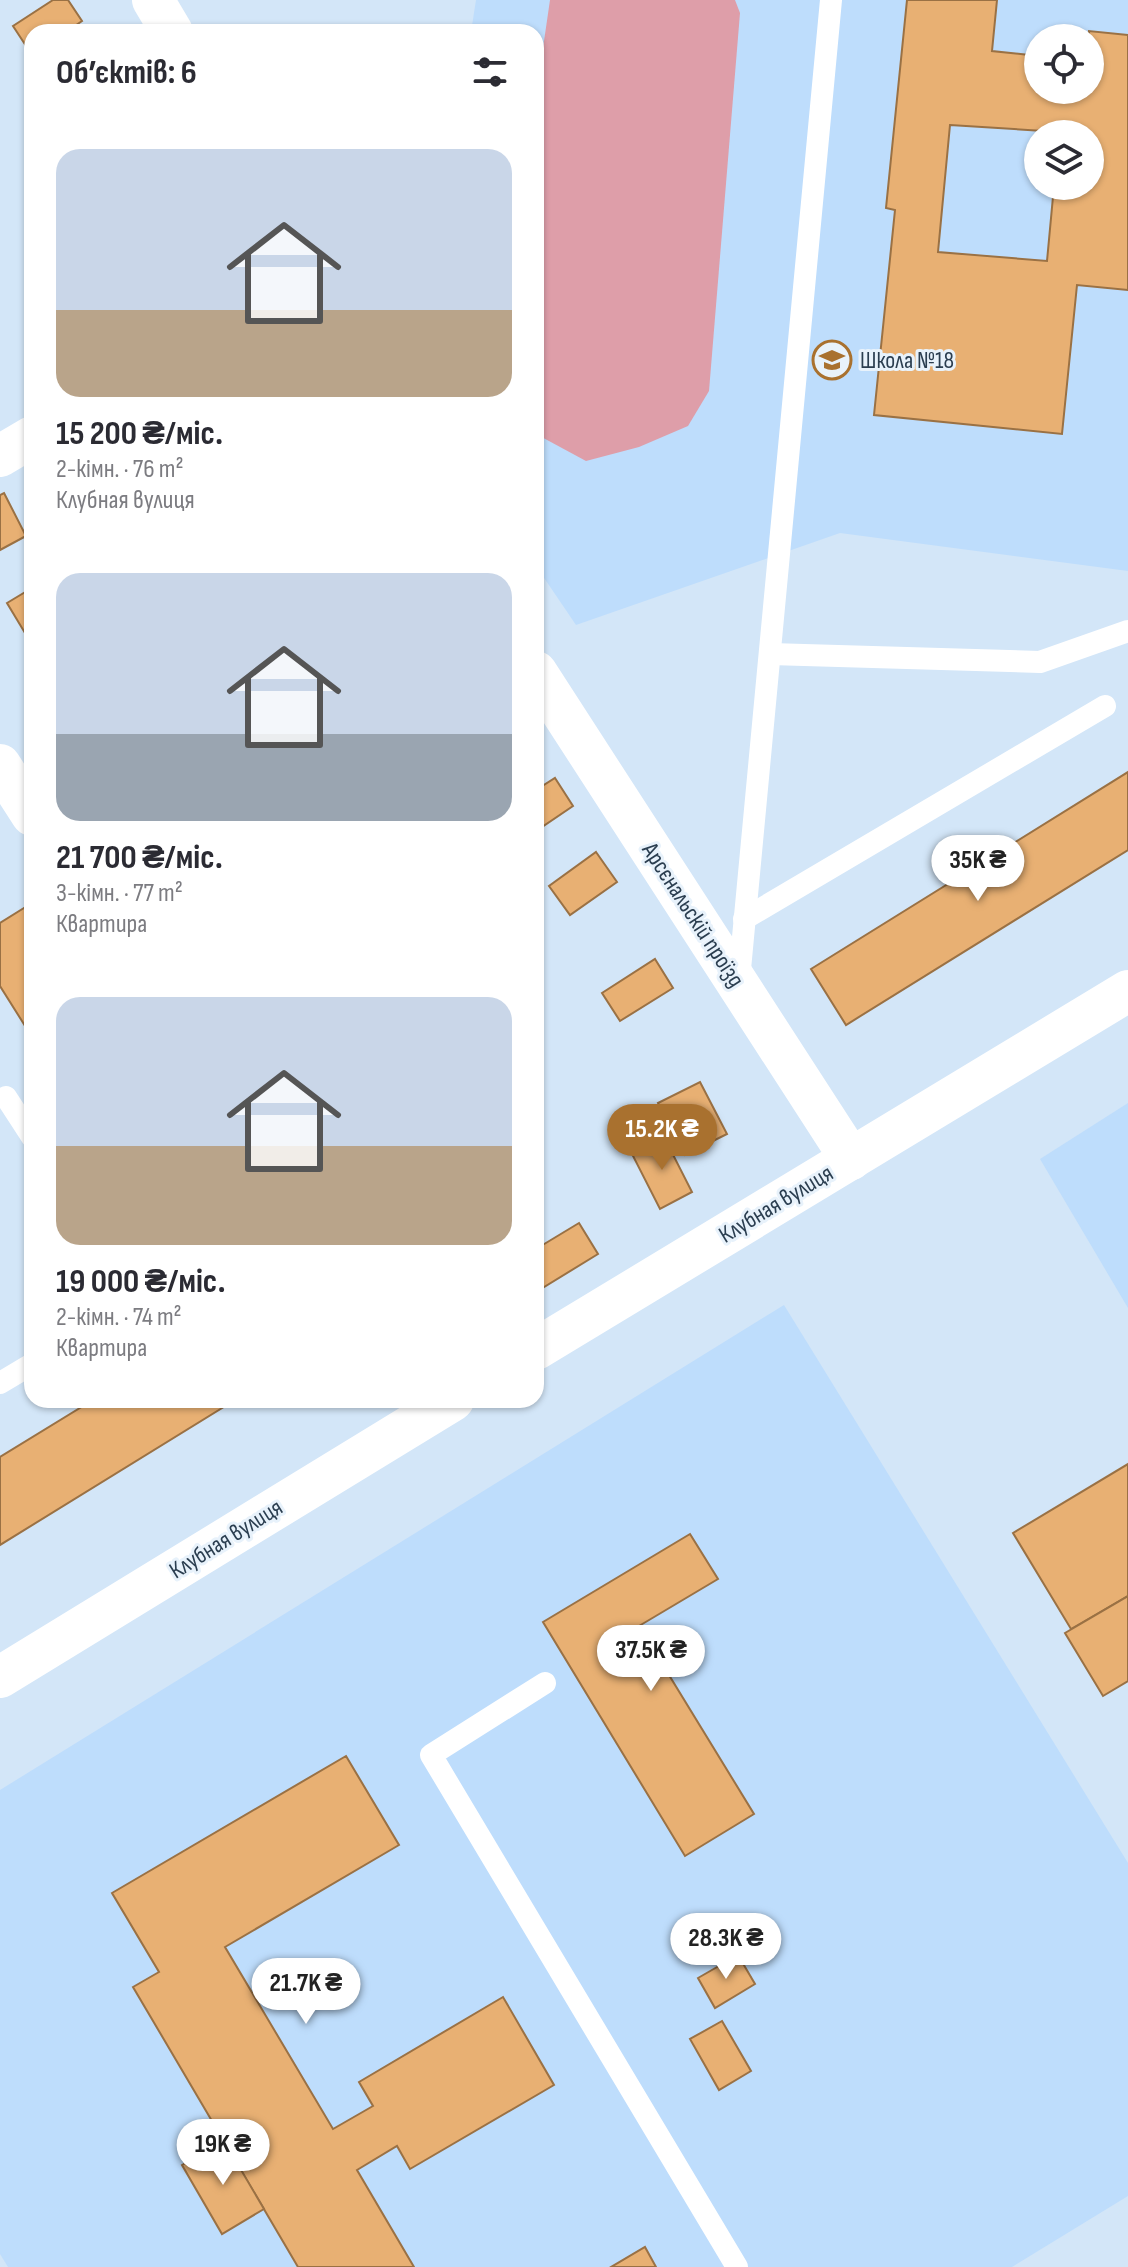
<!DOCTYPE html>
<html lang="uk">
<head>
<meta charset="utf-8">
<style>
  :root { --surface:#fff; --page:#f2f2f3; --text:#2b2b33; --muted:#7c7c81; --accent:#a9712f }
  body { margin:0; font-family:"Sofia Sans Condensed",sans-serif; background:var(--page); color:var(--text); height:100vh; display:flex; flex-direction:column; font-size:30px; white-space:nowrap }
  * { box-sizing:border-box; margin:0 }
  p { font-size:26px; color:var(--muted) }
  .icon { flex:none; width:44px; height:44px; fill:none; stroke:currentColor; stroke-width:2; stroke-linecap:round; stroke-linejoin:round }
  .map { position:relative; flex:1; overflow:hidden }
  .panel { position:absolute; left:24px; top:24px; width:520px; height:1384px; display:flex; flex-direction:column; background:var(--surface); border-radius:24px; box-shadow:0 2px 6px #0004 }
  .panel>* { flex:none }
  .controls { position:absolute; left:1024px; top:24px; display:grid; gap:16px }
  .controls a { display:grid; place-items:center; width:80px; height:80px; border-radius:50%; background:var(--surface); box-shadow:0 2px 6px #0004; font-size:40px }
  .price { position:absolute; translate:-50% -68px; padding:0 18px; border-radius:28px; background:#fff; color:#222; font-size:26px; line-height:52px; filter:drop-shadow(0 2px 4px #0008) }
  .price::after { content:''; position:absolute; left:50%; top:48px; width:24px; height:18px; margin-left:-12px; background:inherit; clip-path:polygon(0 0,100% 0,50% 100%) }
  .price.current { background:var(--accent); color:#fff }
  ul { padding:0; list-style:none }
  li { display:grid; align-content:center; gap:16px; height:424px; padding:0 32px }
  li span { display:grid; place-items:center; height:248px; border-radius:24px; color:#555 }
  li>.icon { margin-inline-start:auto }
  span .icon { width:144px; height:144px; fill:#fffc; stroke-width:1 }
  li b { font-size:34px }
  h2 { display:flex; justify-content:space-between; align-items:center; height:96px; padding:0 32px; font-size:34px }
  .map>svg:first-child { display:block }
</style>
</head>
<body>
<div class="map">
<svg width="1128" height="2267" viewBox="0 0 1128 2267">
  <rect width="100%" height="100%" fill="#d3e6f8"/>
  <g fill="#beddfc" fill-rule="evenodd">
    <path d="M476,0H1128V571L840,533L576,625L536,566V32H471ZM1038,38H1090V90H1038ZM1038,134H1090V186H1038Z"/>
    <polygon points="1128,1103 1128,1308 1040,1159"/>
    <polygon points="784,1305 1128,1863 1128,2196 1012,2267 8,2267 0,2254 0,1790"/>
  </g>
  <polygon fill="#de9ea9" points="550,0 735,0 740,13 709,391 688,426 639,447 586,461 536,434 536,96"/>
  <g fill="#e8b073" stroke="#9a7144" stroke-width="2" fill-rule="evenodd">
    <polygon points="53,0 68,0 82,21 66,32 32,32 32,55 13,26"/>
    <path d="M907,0H997L992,51L1038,56V90H1090L1089,31L1128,35V290L1077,285L1062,434L874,415L895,210L886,208ZM950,125L1090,134V186H1054L1047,261L938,252Z"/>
    <polygon points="4,493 26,536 0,550 0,495"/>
    <polygon points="32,588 32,642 31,643 7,603"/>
    <polygon points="1128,772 1128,850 846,1025 811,969"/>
    <polygon points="555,778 573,806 536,831 536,790"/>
    <polygon points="596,852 617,882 570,915 549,886"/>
    <polygon points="32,903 32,1037 0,986 0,923"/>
    <polygon points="655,959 673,988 620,1021 602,993"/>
    <polygon points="700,1082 727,1134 685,1155 658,1103"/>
    <polygon points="663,1135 692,1192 660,1209 631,1152"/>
    <polygon points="579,1223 598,1254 536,1292 536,1249"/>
    <polygon points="93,1400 235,1400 0,1545 0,1457"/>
    <polygon points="1128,1464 1128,1596 1071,1629 1013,1533"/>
    <polygon points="690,1534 718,1579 639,1626 754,1814 685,1856 543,1622"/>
    <polygon points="1128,1596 1128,1681 1103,1696 1065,1633"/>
    <polygon points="346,1756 399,1845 225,1947 333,2129 373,2106 359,2082 503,1997 554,2085 410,2169 397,2146 357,2170 414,2267 298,2267 133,1987 159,1972 112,1893"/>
    <polygon points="738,1955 755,1984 715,2008 698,1978"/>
    <polygon points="722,2021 751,2071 719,2090 690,2039"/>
    <polygon points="224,2141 264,2209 222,2234 182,2165"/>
    <polygon points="645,2247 656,2267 611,2267"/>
  </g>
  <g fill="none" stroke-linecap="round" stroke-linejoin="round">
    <g stroke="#fff" stroke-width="22">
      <polyline points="770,654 1040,662 1128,631"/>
      <polyline points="744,919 1105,706"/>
      <polyline points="739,980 831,0"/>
      <polyline points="6,1097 32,1137"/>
      <polyline points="0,1383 32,1364"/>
      <polyline points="545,1683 431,1755 737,2267"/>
    </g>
    <g stroke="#fff" stroke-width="42">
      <polyline points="153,0 172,32"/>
      <polyline points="0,456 32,437"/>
      <polyline points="536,672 851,1159"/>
      <polyline points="0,765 32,815"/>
      <polyline points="536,1349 1128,991"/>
      <polyline points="0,1677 453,1400"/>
    </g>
  </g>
  <defs>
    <symbol id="school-ring" viewBox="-11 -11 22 22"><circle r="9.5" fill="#e8f2fb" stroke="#a9712f" stroke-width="1.5"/><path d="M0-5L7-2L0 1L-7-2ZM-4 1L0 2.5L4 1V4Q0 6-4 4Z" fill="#a9712f"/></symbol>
  </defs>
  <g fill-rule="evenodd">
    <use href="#school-ring" x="810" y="338" width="44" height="44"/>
  </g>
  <g text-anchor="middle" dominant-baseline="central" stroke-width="6" stroke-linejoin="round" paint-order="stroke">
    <g font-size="24" fill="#2b3e50" stroke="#e8f2fb" text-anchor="start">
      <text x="860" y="360">Школа №18</text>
    </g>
    <g font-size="24" fill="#2b3e50" stroke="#e8f2fb">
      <text transform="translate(693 915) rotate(57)">Арсєнальскій проїзд</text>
      <text transform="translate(776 1204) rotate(-31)">Клубная вулиця</text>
      <text transform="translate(226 1539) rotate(-32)">Клубная вулиця</text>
    </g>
  </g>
</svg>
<div class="controls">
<a><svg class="icon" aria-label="locate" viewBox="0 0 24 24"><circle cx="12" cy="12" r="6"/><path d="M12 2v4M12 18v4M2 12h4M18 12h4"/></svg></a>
<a><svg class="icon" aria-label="layers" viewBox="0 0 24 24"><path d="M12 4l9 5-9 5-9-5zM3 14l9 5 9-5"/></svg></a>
</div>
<b class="price" style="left:978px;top:903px">35K ₴</b>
<b class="price current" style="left:662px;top:1172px">15.2K ₴</b>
<b class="price" style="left:651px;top:1693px">37.5K ₴</b>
<b class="price" style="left:726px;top:1981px">28.3K ₴</b>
<b class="price" style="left:306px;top:2026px">21.7K ₴</b>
<b class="price" style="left:223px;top:2187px">19K ₴</b>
<section class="panel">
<h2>Об’єктів: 6<svg class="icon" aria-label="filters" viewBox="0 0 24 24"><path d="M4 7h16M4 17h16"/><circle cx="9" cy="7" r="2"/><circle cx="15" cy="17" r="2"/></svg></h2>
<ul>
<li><span style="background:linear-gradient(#c9d6e8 65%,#b9a48a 0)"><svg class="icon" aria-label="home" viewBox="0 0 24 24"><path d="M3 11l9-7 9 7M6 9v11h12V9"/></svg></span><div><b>15 200 ₴/міс.</b><p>2-кімн. · 76 m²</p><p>Клубная вулиця</p></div></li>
<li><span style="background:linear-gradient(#c9d6e8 65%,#9aa5b1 0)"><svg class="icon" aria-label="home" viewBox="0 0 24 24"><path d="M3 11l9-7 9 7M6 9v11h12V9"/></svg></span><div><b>21 700 ₴/міс.</b><p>3-кімн. · 77 m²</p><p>Квартира</p></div></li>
<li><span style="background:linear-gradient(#c9d6e8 60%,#b9a48a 0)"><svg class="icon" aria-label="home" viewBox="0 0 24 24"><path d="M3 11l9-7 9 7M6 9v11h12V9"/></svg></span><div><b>19 000 ₴/міс.</b><p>2-кімн. · 74 m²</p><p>Квартира</p></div></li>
</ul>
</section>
</div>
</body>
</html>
